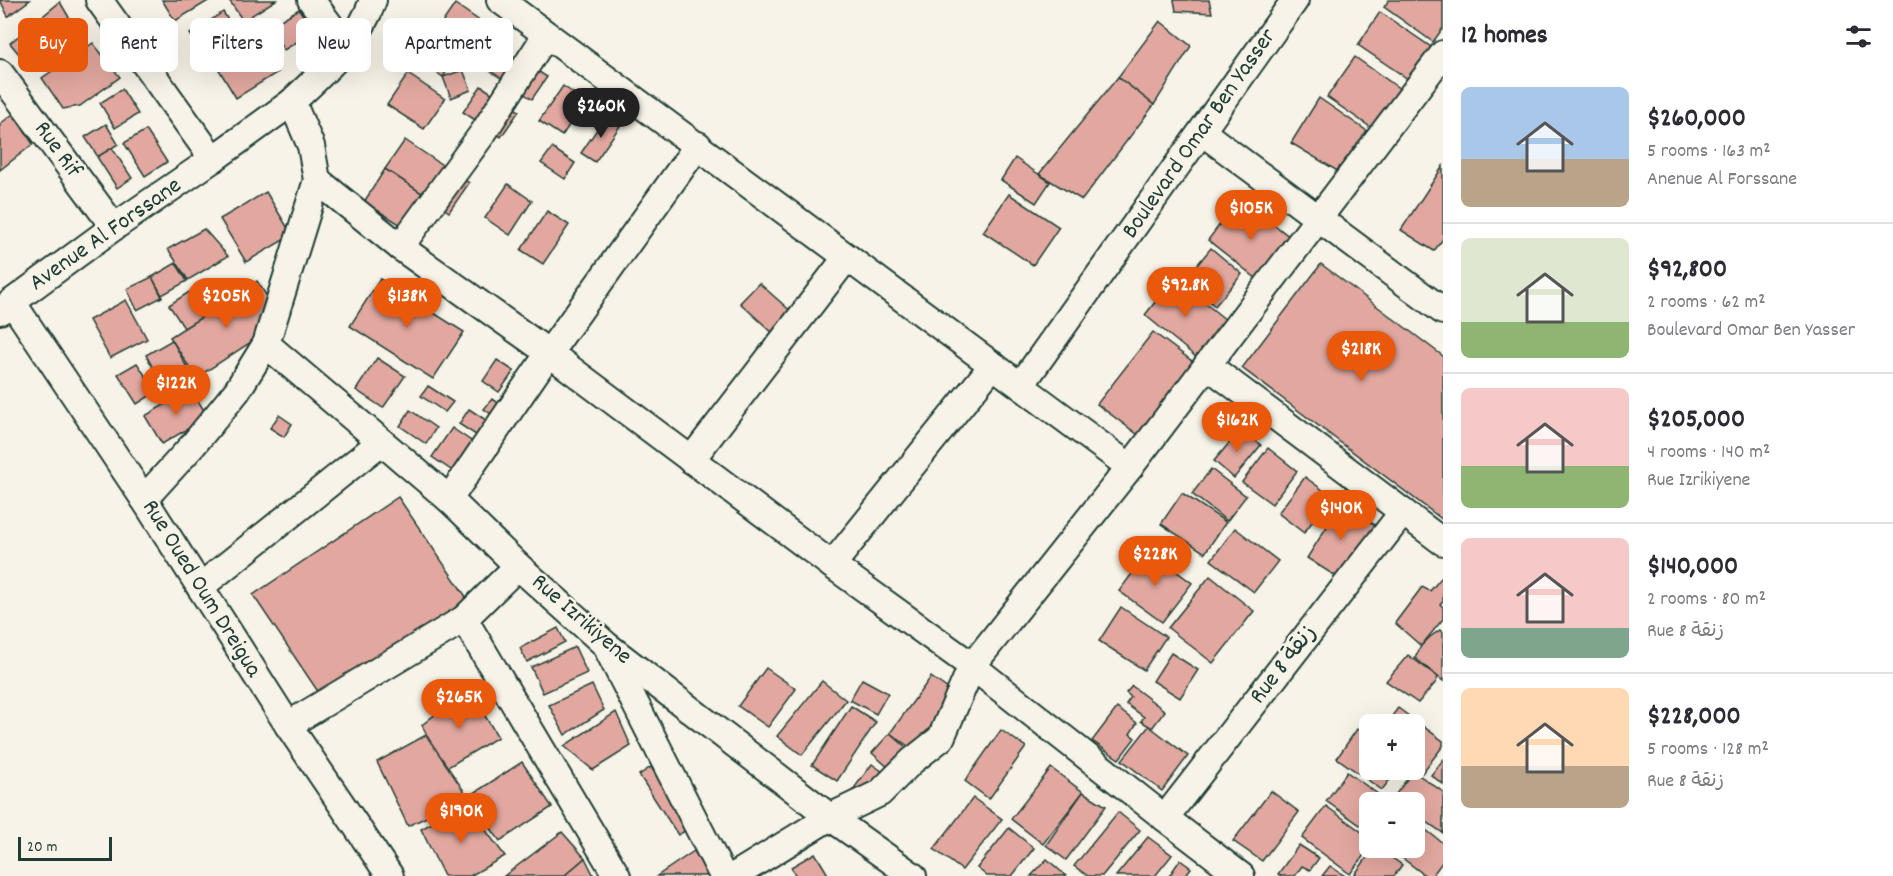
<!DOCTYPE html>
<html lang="en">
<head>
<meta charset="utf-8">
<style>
  :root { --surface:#fff; --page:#f2f2f3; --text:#2b2b33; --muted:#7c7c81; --line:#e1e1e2; --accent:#ea580c }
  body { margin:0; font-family:Dekko,"Playpen Sans Arabic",sans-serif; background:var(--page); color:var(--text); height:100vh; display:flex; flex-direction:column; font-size:22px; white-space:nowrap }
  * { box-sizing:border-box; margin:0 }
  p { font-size:20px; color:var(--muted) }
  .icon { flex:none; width:33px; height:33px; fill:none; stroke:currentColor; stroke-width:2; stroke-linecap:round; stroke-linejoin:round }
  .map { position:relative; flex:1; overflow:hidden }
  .panel { display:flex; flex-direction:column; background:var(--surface); width:450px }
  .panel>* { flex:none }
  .guide { position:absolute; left:18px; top:18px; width:570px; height:54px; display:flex; gap:12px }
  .fabs { position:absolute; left:1359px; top:714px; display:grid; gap:12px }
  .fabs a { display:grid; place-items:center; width:66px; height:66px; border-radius:9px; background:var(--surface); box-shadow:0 6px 24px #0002; font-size:30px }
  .scale { position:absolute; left:18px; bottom:15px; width:94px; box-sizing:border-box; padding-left:6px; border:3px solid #1f3d34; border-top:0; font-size:16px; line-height:21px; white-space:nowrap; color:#1f3d34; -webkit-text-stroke:4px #f7f3e8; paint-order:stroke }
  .price { position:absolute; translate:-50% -51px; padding:0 14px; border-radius:21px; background:var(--accent); color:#fff; font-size:20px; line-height:39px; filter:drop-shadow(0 2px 3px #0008) }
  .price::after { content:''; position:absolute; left:50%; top:36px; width:18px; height:14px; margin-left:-9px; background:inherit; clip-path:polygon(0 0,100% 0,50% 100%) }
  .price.active { background:#222; color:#fff }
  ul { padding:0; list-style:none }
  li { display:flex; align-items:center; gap:18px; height:150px; padding:0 18px }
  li+li { border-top:2px solid var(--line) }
  li span { display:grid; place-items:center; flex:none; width:168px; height:120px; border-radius:9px; color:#555 }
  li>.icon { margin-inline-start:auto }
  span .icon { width:72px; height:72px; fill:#fffc; stroke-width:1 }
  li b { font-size:26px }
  h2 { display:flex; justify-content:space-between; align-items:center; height:72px; padding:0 18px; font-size:26px }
  .tag { padding:0 21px; border-radius:9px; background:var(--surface); box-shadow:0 6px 24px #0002; font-size:21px; line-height:54px }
  .tag.active { background:var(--accent); color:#fff }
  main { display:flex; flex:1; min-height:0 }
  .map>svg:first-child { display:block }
</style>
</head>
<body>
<main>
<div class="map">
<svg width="1443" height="876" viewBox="0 0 1443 876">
  <rect width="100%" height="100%" fill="#f7f3e8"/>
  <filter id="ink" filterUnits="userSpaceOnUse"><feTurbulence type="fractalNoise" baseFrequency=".0167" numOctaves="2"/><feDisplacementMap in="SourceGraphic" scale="12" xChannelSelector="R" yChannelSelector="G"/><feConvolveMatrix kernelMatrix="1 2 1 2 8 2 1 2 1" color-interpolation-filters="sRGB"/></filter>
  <g filter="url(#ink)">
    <g fill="#e2a89f" stroke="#1f3d34" stroke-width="1.5">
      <polygon points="0,0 30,0 8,16"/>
      <polygon points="162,0 210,0 175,21"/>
      <polygon points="229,0 276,0 243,21"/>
      <polygon points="1174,0 1209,0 1212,13 1176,11"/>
      <polygon points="1389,0 1443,0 1443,28 1433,42 1384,7"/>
      <polygon points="60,2 77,31 32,70 10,43"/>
      <polygon points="455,4 493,30 475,58 436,32"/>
      <polygon points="299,9 313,32 284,50 269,27"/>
      <polygon points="223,12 241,41 208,62 190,34"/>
      <polygon points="1380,12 1431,47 1408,79 1358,45"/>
      <polygon points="1160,21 1191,46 1154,105 1118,77"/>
      <polygon points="93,43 120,77 80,106 63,109 42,78"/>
      <polygon points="260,43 278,72 236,98 218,68"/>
      <polygon points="436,46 455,59 443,77 424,64"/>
      <polygon points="503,49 547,77 532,99 489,70"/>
      <polygon points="1355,57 1407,94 1379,133 1327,97"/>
      <polygon points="463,70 471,90 451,98 443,77"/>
      <polygon points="408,74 445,99 424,129 387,105"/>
      <polygon points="1118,77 1154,105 1082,200 1039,174"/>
      <polygon points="481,86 519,111 501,137 463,112"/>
      <polygon points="563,86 585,101 562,136 539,121"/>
      <polygon points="122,89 138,114 115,128 100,103"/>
      <polygon points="1319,98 1367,131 1344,175 1291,143"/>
      <polygon points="13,114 33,144 0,170 0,124"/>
      <polygon points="606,116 620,126 595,162 581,153"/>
      <polygon points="106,124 118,144 98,157 85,137"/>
      <polygon points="146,130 167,162 145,176 124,143"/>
      <polygon points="405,140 469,183 449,212 385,169"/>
      <polygon points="112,148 132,178 117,188 97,157"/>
      <polygon points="552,148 575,163 565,179 541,163"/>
      <polygon points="1015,158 1050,182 1036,203 1001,180"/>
      <polygon points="1443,166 1443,239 1434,251 1401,230"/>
      <polygon points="385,169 434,201 414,233 364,202"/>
      <polygon points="508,184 532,201 510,235 485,218"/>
      <polygon points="266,192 292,235 246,262 220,219"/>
      <polygon points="1009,194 1059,227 1033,265 983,232"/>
      <polygon points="1240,198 1295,241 1262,283 1208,240"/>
      <polygon points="547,211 569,225 543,264 521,250"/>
      <polygon points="204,229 228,256 188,280 168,249"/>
      <polygon points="1211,248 1242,274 1215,306 1184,281"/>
      <polygon points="176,263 187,281 162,295 152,277"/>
      <polygon points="1321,264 1443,356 1443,520 1242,368"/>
      <polygon points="152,277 162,297 137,310 127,289"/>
      <polygon points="1174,278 1226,320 1196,357 1145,315"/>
      <polygon points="380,279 464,332 433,379 350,326"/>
      <polygon points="257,281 283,321 196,378 170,337"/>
      <polygon points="759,283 794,314 775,335 740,303"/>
      <polygon points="197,287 212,311 184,328 169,305"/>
      <polygon points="126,300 147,339 110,358 89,320"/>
      <polygon points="1153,332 1200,367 1145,440 1097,404"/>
      <polygon points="172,340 190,373 164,388 146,355"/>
      <polygon points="377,358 405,376 383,408 356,390"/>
      <polygon points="497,360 514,371 499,392 483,381"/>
      <polygon points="137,363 156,392 137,404 118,374"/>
      <polygon points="428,386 453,402 445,412 421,396"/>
      <polygon points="191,389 208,417 162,444 145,416"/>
      <polygon points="492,399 507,409 500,420 484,409"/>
      <polygon points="469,409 489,422 479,437 459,424"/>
      <polygon points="410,410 436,428 426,444 400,426"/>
      <polygon points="279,415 292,424 284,437 270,428"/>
      <polygon points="452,428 480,447 460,476 432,457"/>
      <polygon points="1241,429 1261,445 1234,478 1214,461"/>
      <polygon points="1268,448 1297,471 1272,504 1242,482"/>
      <polygon points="1211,469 1246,496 1227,521 1192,494"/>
      <polygon points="1305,477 1331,496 1304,533 1278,513"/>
      <polygon points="1182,493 1226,522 1205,553 1161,524"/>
      <polygon points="398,497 469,601 323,699 253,595"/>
      <polygon points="1341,504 1375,525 1340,579 1307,558"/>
      <polygon points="1235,528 1278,561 1254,592 1211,560"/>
      <polygon points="1149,551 1192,583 1162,622 1119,591"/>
      <polygon points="1210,576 1254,611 1213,663 1168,628"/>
      <polygon points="1441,578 1443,580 1443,601 1440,604 1443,607 1443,619 1421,646 1395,623 1422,587 1430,591"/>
      <polygon points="1121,607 1166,637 1144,670 1099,641"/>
      <polygon points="558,628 565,642 527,662 520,648"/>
      <polygon points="1440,630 1443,632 1443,681 1415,658 1421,646 1430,637"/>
      <polygon points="575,647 587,673 543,693 531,667"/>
      <polygon points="1171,653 1198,670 1180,698 1153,681"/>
      <polygon points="1408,655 1438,677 1436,682 1418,703 1386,681"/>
      <polygon points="766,668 796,689 768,727 738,706"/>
      <polygon points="931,677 961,698 919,754 890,733"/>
      <polygon points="862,679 888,693 876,714 850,700"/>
      <polygon points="822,681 846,700 802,755 777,736"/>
      <polygon points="592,685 604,710 565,735 549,705"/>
      <polygon points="1132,686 1165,711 1152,728 1141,721 1144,717 1126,704 1131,697 1126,693"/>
      <polygon points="468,688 498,737 443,770 422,725"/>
      <polygon points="851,706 876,722 837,781 812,765"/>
      <polygon points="1117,708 1137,723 1130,734 1135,738 1119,759 1092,741"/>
      <polygon points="1398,708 1443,741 1443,746 1422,773 1414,767 1414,724 1386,724"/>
      <polygon points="616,712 631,746 593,770 564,746"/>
      <polygon points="1149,726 1188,756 1162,791 1122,760"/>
      <polygon points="1357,729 1370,738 1370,770 1397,770 1382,790 1337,758"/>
      <polygon points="1001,730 1026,747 989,799 965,781"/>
      <polygon points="890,733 918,758 900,778 872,753"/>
      <polygon points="426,735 468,797 408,826 377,762"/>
      <polygon points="1443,760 1443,784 1431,775"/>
      <polygon points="522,762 552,807 500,841 468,797"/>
      <polygon points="872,764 897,782 877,809 852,791"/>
      <polygon points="651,767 690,828 678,835 639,775"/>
      <polygon points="1051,768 1083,792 1043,844 1011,819"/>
      <polygon points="1413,771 1443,792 1443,833 1414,813 1414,802 1400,802 1393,798"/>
      <polygon points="1347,772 1389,802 1370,802 1370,832 1326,801"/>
      <polygon points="1271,791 1299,812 1262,861 1233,841"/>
      <polygon points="1083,792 1106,806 1066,860 1046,845"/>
      <polygon points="973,798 1002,819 962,870 934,849"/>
      <polygon points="466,804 505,856 470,876 444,876 421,829"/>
      <polygon points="1326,806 1370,838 1370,847 1350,874 1302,838"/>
      <polygon points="1118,812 1140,830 1102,876 1088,876 1074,866"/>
      <polygon points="1414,821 1443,843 1443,861 1432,876 1426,876 1389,848 1414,848"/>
      <polygon points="1009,828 1034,848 1012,876 987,876 977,868"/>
      <polygon points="562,832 585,858 564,876 504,876"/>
      <polygon points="1148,837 1172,855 1155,876 1116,876"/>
      <polygon points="1299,845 1319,858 1310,870 1302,866 1295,876 1281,876 1278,874"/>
      <polygon points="1374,848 1378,848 1402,865 1394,876 1358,876 1355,874"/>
      <polygon points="694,851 708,876 657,876"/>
      <polygon points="815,853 829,876 796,876 791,867"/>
      <polygon points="585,858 594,876 564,876"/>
      <polygon points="1047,859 1066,876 1031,876"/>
      <polygon points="1180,860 1191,868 1185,876 1169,876"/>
      <polygon points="1330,866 1345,876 1322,876"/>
    </g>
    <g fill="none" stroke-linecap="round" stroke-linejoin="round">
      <defs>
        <g id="minor">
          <polyline points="99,0 213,159"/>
          <polyline points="311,0 347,48"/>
          <polyline points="500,0 1130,467"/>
          <polyline points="0,73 114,227"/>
          <polyline points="1202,132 1443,311"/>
          <polyline points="317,180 400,247 549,353 832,565 972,666 1165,818 1241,876"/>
          <polyline points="400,247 483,133 546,35"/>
          <polyline points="12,302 144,499 288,725 390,876"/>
          <polyline points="0,311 114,227 213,159 292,102"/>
          <polyline points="266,344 449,499 518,566 606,645 830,817 913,876"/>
          <polyline points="1207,365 1443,542"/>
          <polyline points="1021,385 1295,0"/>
          <polyline points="691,460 847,257"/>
          <path d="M144,499L193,445L237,391L266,344L317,180L311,146L292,102C324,71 359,43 373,0"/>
          <polyline points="449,499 549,353 698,145"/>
          <polyline points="832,565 993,365"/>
          <polyline points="200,587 381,442"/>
          <polyline points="464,619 617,876"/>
          <polyline points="609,652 723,876"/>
          <polyline points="288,725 464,619 518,566"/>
          <polyline points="1165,818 1403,512"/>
          <polyline points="734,876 830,817 880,793 912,761 941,738 972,666 1130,467 1443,54"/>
        </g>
      </defs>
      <use href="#minor" stroke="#1f3d34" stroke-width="30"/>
      <use href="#minor" stroke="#f7f3e8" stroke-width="26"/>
    </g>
  </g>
  <g text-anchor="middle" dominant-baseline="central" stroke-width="5" stroke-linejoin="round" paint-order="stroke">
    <g font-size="24" fill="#1f3d34" stroke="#f7f3e8">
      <text transform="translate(1200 134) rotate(-55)">Boulevard Omar Ben Yasser</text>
      <text transform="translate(57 150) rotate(54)">Rue Rif</text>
      <text transform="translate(106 235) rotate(-35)">Avenue Al Forssane</text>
      <text transform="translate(201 589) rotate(58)">Rue Oued Oum Dreigua</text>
      <text transform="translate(581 620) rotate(41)">Rue Izrikiyene</text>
      <text transform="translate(1284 665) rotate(-52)">Rue 8 زنقة</text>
    </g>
  </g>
</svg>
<div class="fabs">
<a>+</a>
<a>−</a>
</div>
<div class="scale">20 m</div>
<b class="price active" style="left:601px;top:139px">$260K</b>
<b class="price" style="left:1251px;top:241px">$105K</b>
<b class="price" style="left:1185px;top:318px">$92.8K</b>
<b class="price" style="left:226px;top:329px">$205K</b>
<b class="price" style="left:407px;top:329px">$138K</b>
<b class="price" style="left:1361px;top:382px">$218K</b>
<b class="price" style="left:176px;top:416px">$122K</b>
<b class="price" style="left:1237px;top:453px">$162K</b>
<b class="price" style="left:1341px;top:541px">$140K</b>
<b class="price" style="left:1155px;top:587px">$228K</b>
<b class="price" style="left:459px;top:730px">$265K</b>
<b class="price" style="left:461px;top:844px">$190K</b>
<div class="guide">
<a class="tag active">Buy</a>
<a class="tag">Rent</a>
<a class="tag">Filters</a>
<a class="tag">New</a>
<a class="tag">Apartment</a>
</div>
</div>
<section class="panel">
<h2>12 homes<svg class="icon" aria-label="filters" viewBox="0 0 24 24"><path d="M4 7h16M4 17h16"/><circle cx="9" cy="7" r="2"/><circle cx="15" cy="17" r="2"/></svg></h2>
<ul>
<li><span style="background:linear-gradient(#a9c7e8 60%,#b9a48a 0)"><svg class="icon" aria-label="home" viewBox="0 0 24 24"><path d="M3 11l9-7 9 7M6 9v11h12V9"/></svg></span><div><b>$260,000</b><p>5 rooms · 163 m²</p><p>Anenue Al Forssane</p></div></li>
<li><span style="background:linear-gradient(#dfe7d0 70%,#8fb573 0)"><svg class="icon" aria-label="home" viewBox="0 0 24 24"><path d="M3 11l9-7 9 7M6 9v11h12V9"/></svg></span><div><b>$92,800</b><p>2 rooms · 62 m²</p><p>Boulevard Omar Ben Yasser</p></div></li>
<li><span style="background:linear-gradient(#f6c9c9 65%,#8fb573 0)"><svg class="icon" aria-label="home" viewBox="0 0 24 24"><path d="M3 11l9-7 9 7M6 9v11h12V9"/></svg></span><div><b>$205,000</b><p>4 rooms · 140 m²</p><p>Rue Izrikiyene</p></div></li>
<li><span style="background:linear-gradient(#f6c9c9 75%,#7fa58c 0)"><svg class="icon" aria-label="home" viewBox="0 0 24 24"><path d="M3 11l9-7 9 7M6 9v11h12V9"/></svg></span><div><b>$140,000</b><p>2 rooms · 80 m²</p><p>Rue 8 زنقة</p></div></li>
<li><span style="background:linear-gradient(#ffd9b3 65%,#b9a48a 0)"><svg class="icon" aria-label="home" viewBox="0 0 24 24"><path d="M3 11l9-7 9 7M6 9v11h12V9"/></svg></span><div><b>$228,000</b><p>5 rooms · 128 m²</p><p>Rue 8 زنقة</p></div></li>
</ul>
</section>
</main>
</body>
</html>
